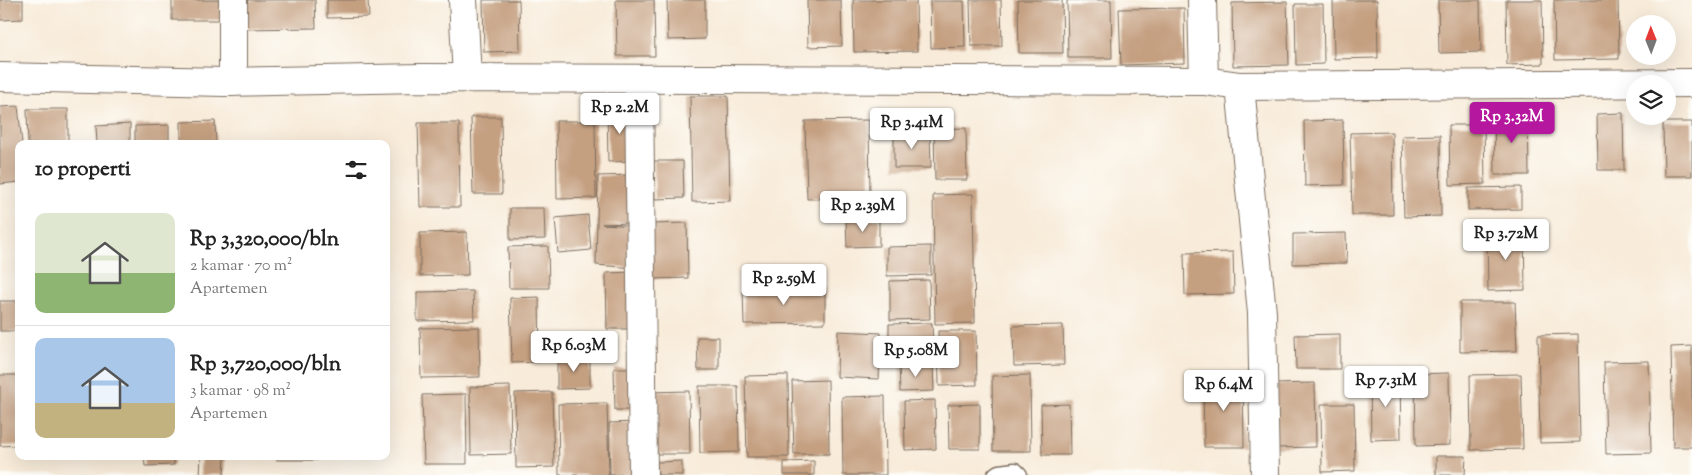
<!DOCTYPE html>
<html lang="id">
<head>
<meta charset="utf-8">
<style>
  :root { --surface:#fff; --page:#f2f2f2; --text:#222; --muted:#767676; --line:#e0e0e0; --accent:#b5179e }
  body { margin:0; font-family:"Sorts Mill Goudy",serif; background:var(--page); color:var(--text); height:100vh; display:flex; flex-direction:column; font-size:19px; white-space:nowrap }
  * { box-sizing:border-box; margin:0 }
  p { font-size:16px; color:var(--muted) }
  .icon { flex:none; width:28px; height:28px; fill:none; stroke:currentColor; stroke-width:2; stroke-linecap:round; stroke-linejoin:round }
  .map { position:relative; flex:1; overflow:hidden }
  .side { position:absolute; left:15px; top:140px; width:375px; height:320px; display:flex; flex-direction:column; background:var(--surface); border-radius:10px; box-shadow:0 5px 20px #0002 }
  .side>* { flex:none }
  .needle { width:32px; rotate:359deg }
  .buttons { position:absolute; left:1626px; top:15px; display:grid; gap:10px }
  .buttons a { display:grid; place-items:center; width:50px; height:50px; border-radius:50%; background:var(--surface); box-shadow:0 5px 20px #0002; font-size:25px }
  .price { position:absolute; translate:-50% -42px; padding:0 11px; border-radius:5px; background:#fff; color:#222; font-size:16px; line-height:32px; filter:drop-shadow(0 1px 2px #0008) }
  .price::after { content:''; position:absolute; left:50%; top:30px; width:15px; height:11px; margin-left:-8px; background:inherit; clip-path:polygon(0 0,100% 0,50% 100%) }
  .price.current { background:var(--accent); color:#fff }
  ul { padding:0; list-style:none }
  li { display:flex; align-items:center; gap:15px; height:125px; padding:0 20px }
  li+li { border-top:1px solid var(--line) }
  li span { display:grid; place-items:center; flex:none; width:140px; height:100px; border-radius:10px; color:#555 }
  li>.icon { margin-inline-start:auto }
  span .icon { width:60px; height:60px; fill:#fffc; stroke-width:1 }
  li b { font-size:21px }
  h2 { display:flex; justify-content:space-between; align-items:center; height:60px; padding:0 20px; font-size:21px }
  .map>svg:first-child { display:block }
</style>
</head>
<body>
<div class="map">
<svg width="1692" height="475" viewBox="0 0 1692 475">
  <rect width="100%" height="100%" fill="#fdfcf7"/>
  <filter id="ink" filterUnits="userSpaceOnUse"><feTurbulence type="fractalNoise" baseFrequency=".02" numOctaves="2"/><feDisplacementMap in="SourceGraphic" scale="10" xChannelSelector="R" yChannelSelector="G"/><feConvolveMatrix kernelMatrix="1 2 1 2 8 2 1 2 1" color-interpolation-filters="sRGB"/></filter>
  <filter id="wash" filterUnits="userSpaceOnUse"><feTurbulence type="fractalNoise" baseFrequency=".0096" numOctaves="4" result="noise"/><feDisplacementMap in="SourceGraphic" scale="20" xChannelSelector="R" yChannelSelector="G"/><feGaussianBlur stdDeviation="1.12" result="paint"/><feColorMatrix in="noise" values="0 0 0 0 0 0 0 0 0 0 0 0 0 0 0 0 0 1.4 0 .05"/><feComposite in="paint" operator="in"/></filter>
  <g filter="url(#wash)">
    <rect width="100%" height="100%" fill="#f8ebd9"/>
    <g id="blocks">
      <g fill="#c49f80">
        <polygon points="0,0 23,0 23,19 0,20"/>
        <polygon points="172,0 223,0 224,20 172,20"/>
        <polygon points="241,0 315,0 316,28 241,29"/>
        <polygon points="327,0 368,0 369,17 327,18"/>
        <polygon points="483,0 519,0 520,51 484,52"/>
        <polygon points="616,0 654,0 655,56 617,56"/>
        <polygon points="667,0 705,0 705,39 668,40"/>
        <polygon points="807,0 841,0 842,46 808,47"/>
        <polygon points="853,0 916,0 917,51 854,52"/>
        <polygon points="970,0 1001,0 1002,46 971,46"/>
        <polygon points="1018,0 1062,0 1063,53 1019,53"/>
        <polygon points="1067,0 1111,0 1112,58 1068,58"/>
        <polygon points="1333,0 1377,0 1378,58 1334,59"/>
        <polygon points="1438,0 1480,0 1481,52 1439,53"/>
        <polygon points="1506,0 1542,0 1543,64 1507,65"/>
        <polygon points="1554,0 1618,0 1619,59 1555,60"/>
        <polygon points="930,1 964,1 965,47 931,48"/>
        <polygon points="1287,2 1289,65 1233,66 1232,3"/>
        <polygon points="1295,4 1323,4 1324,64 1296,65"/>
        <polygon points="1184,8 1185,63 1121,65 1119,9"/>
        <polygon points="690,96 728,96 730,201 692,202"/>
        <polygon points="18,106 22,144 19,144 19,182 0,184 0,107"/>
        <polygon points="607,108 632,108 632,161 608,162"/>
        <polygon points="27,109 68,109 68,144 28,144"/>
        <polygon points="1494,112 1528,112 1529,175 1495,175"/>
        <polygon points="1623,113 1624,170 1598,170 1597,114"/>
        <polygon points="471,117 501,117 502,194 473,194"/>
        <polygon points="869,120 870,198 807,199 805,121"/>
        <polygon points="1343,120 1344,185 1305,186 1304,121"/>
        <polygon points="215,121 216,144 181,144 181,122"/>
        <polygon points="556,121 595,121 596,198 557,199"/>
        <polygon points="1663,122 1692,122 1692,176 1664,176"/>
        <polygon points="418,123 459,123 460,207 420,207"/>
        <polygon points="130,124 130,144 97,144 96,126"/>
        <polygon points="169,125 169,144 135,144 135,126"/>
        <polygon points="1449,125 1484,125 1485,184 1450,185"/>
        <polygon points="966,128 967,180 935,180 934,129"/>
        <polygon points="930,132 931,168 894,168 894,133"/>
        <polygon points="1392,132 1393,215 1352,215 1350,133"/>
        <polygon points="1440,135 1441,216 1404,217 1402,136"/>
        <polygon points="654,161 683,161 684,198 655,199"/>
        <polygon points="631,175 632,223 602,224 637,226 635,268 596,265 598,176"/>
        <polygon points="1521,187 1521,209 1468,210 1468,188"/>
        <polygon points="973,194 975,323 935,324 933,195"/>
        <polygon points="510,208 544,208 545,239 510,240"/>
        <polygon points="588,215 591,250 558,253 555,218"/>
        <polygon points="846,219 879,219 879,246 847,247"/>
        <polygon points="687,223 688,278 652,279 651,224"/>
        <polygon points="1524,231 1525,290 1488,291 1487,232"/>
        <polygon points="467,232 468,275 420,276 420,233"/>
        <polygon points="1346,233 1347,263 1293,264 1293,234"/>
        <polygon points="548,246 549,288 509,288 508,247"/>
        <polygon points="931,246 931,275 887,276 887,247"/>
        <polygon points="1233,252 1234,294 1185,295 1184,253"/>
        <polygon points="633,272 634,329 607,329 606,273"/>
        <polygon points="929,280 930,319 890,320 890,281"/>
        <polygon points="825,288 825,323 744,324 743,290"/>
        <polygon points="473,291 474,320 417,321 417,292"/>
        <polygon points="539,297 540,362 512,363 510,298"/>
        <rect x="0" y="301" width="19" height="30"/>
        <polygon points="1460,302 1515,302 1517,351 1460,352"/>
        <polygon points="932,323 933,352 889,353 889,324"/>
        <polygon points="1063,325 1064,365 1014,366 1013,326"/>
        <polygon points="479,327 480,377 421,378 420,328"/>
        <polygon points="838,331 881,333 879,379 837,377"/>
        <polygon points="938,331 976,331 977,385 939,386"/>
        <polygon points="1340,334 1340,369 1296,369 1295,335"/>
        <polygon points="1578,334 1580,442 1540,443 1538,335"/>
        <polygon points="697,337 719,337 719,370 698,370"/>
        <polygon points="1692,346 1692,447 1673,447 1671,347"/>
        <polygon points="590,358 590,388 557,389 557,359"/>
        <polygon points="1649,361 1651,453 1606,454 1604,362"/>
        <polygon points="933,363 934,391 900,392 899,364"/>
        <polygon points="614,368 637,368 638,410 615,410"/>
        <polygon points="1449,373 1450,445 1416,446 1415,374"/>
        <polygon points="1521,374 1523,449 1471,450 1470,375"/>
        <polygon points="0,375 19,375 19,445 0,446"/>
        <polygon points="788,375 789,457 747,457 745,376"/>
        <polygon points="1030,375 1031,451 993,451 992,376"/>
        <polygon points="1400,375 1401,439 1371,440 1370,376"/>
        <polygon points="1203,377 1243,377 1244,447 1204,447"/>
        <polygon points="828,380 829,454 794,454 792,381"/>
        <polygon points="1315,383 1316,447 1275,448 1274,384"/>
        <polygon points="510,386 511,454 471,455 470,387"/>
        <polygon points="699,386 738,386 739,452 700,453"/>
        <polygon points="689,391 690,454 651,454 650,392"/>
        <polygon points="552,392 554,467 516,468 515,393"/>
        <polygon points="466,394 467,464 424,464 422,395"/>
        <polygon points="885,396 886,475 843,475 842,397"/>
        <polygon points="935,400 936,449 905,450 904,401"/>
        <polygon points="607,403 609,475 559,475 558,404"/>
        <polygon points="980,404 980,449 949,449 948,405"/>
        <polygon points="1069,404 1070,455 1042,455 1041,405"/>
        <polygon points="1321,404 1354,404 1355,471 1322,472"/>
        <polygon points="638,422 639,474 610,475 609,423"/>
        <polygon points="144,456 174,456 174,465 145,466"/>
        <polygon points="201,456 225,456 224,475 200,475"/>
        <rect x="277" y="456" width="40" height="4"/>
        <polygon points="1436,456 1466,456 1465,475 1436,475"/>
        <polygon points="682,461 682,475 658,475 657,462"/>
        <polygon points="814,461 814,475 784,475 784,462"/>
      </g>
    </g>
  </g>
  <g filter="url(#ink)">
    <use href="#blocks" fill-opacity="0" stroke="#7d6e5f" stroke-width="1"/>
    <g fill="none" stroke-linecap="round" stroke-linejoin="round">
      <defs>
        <polyline id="service" points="996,475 999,473 1015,471 1019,475"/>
        <g id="minor">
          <polyline points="233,0 233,82"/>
          <polyline points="463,0 467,78"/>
          <polyline points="1202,0 1204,81"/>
          <polyline points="0,77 224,82 421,78 1204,81 1240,86 1692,83"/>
          <polyline points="639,79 643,475"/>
          <polyline points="1240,86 1262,313 1265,475"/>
        </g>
      </defs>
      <use href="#service" stroke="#7d6e5f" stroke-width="19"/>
      <use href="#minor" stroke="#7d6e5f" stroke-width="30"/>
      <use href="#service" stroke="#fff" stroke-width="16"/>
      <use href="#minor" stroke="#fff" stroke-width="28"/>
    </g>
  </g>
</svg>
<div class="buttons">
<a><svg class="needle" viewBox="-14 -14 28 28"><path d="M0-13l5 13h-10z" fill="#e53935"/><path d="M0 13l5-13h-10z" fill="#767676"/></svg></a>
<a><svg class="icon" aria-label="layers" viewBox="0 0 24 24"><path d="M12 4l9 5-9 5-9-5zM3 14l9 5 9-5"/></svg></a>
</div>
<b class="price" style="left:620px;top:135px">Rp 2.2M</b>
<b class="price current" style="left:1512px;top:144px">Rp 3.32M</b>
<b class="price" style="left:912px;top:150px">Rp 3.41M</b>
<b class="price" style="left:863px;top:233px">Rp 2.39M</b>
<b class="price" style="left:1506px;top:261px">Rp 3.72M</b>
<b class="price" style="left:784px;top:306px">Rp 2.59M</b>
<b class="price" style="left:574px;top:373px">Rp 6.03M</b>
<b class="price" style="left:916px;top:378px">Rp 5.08M</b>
<b class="price" style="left:1386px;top:408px">Rp 7.31M</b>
<b class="price" style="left:1224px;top:412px">Rp 6.4M</b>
<section class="side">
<h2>10 properti<svg class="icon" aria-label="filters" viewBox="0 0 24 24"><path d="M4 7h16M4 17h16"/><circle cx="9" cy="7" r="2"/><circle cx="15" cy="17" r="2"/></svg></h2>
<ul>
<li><span style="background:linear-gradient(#dfe7d0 60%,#8fb573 0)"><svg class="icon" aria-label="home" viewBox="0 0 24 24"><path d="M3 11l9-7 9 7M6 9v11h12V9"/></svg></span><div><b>Rp 3,320,000/bln</b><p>2 kamar · 70 m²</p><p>Apartemen</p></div></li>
<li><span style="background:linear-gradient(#a9c7e8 65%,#c2b280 0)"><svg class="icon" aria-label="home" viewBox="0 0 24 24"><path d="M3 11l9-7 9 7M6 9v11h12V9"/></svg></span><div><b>Rp 3,720,000/bln</b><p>3 kamar · 98 m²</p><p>Apartemen</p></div></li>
</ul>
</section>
</div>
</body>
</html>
